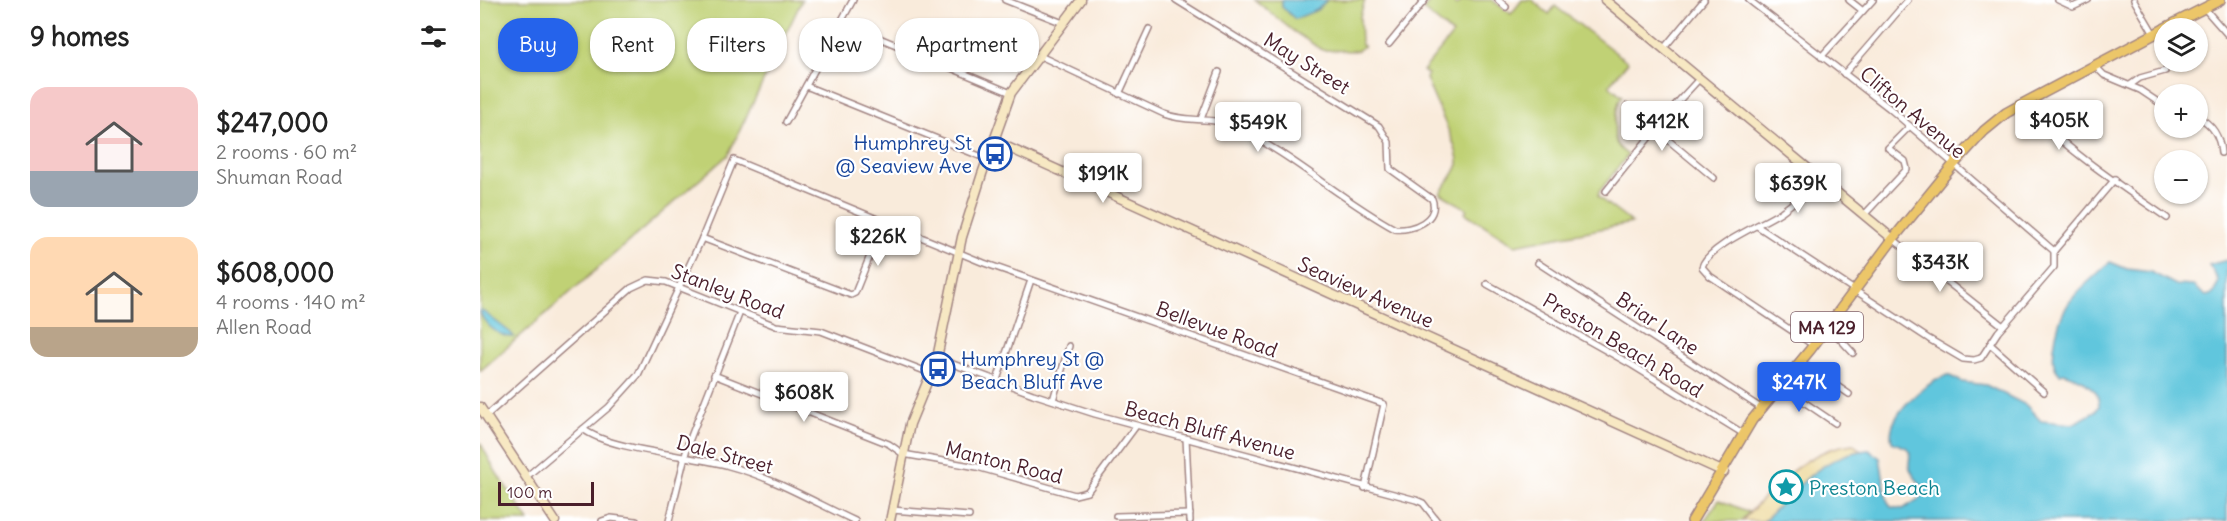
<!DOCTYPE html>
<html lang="en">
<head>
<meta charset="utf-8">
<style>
  :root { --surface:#fff; --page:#f6f6f6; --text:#222; --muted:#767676; --accent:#2563eb }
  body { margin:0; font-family:Delius,sans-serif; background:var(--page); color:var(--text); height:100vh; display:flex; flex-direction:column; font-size:22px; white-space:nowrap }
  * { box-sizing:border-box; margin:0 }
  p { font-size:20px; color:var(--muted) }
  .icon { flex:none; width:33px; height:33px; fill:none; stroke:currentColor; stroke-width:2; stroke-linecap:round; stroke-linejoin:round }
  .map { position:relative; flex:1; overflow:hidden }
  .drawer { display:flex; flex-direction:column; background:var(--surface); width:480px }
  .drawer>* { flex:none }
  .top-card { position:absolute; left:18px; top:18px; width:570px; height:54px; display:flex; gap:12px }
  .tools { position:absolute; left:1674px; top:18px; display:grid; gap:12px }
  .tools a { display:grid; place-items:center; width:54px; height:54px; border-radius:50%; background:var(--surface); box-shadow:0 2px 4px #0004; font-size:30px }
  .scale { position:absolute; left:18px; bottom:15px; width:96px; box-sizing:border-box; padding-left:6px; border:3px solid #4a1f2b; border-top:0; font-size:16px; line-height:21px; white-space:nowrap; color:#4a1f2b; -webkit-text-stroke:4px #fff; paint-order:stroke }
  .price { position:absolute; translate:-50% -51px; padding:0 14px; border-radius:6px; background:#fff; color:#222; font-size:20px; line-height:39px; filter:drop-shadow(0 2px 3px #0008) }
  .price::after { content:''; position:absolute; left:50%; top:36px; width:18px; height:14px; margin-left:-9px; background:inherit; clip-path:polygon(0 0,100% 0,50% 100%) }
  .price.active { background:var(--accent); color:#fff }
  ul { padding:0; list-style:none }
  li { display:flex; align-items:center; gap:18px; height:150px; padding:0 30px }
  li span { display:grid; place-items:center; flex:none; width:168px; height:120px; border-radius:18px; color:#555 }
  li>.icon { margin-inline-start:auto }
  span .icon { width:72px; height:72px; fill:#fffc; stroke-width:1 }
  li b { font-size:26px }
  h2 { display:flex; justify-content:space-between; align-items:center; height:72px; padding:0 30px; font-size:26px }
  .pill { padding:0 21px; border-radius:24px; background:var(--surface); box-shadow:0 2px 4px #0004; font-size:21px; line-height:54px }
  .pill.active { background:var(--accent); color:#fff }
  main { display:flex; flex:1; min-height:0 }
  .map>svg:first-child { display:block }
</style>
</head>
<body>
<main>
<section class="drawer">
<h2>9 homes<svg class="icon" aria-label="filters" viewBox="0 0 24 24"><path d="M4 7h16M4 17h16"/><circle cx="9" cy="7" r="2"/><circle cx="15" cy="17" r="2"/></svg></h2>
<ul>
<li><span style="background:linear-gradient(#f6c9c9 70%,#9aa5b1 0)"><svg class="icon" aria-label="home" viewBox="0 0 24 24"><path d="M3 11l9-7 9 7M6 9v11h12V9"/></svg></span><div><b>$247,000</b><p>2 rooms · 60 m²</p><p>Shuman Road</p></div></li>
<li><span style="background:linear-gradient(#ffd9b3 75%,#b9a48a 0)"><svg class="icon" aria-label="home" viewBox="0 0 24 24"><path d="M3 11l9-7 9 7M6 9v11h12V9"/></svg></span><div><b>$608,000</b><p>4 rooms · 140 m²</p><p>Allen Road</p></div></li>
</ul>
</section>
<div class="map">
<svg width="1747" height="521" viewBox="0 0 1747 521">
  <rect width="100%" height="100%" fill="#fff"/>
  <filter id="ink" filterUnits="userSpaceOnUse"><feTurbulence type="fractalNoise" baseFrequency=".0167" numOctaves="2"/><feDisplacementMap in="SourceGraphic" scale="12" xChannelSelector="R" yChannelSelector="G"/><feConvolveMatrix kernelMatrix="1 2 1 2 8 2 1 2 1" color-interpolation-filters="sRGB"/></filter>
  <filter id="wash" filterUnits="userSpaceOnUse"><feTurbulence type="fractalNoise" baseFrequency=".008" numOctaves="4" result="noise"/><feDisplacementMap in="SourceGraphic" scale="24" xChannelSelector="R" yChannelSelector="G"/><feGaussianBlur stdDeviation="1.35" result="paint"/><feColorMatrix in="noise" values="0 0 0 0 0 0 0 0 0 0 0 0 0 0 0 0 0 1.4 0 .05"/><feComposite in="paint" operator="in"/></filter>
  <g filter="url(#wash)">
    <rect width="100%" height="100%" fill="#f9ebdb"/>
    <g fill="#c0d174" stroke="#857850" stroke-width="1.5">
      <polygon points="0,0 322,0 248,155 0,371"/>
      <polygon points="775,0 802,0 802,7 815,18 847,0 885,0 880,16 881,44 884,46 877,51 842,50 813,31"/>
      <path d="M951,0H972L976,6L983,0H1012L1031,14L1042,0H1052L1069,14L1075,6L1148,62L1129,85L1142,96C1136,105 1132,134 1137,144C1139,148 1144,152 1148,155L1119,192L1118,197L1152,223L1035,245L985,213L987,209L960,193C965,185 976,173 978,164C980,149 952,97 946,78L948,74L943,71L973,34L943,10Z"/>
      <polygon points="0,442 16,472 49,521 0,521"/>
      <polygon points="1239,500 1269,512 1261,521 1224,521"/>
    </g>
    <path fill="#eeda9e" stroke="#9c7c64" stroke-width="1.5" d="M1373,444L1381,451C1339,462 1313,492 1284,521H1262C1292,488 1326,449 1373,444Z"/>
    <g fill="#60c6dd" stroke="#557284" stroke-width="1.5">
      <polygon points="802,0 847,0 837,10 815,19 802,7"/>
      <path d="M1747,260V521H1284C1313,491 1344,453 1389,450L1400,458L1407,500L1411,507L1423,509L1442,497L1443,488C1434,475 1425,470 1431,453L1427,448L1412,442C1405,415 1446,382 1468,375L1482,382L1506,385L1546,405L1561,421L1593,424L1615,412L1619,406L1618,398L1616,392L1602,380L1584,373L1580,374C1572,367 1573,358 1574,348C1579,302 1598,292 1630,262L1647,269L1671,272L1696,285L1713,286L1726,296L1733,294L1739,281L1729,265Z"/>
      <path d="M0,309L31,333L34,337C20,338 1,323 0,309Z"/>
    </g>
  </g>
  <g filter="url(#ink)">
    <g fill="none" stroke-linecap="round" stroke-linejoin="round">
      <defs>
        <g id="street">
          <polyline points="525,0 583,23"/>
          <polyline points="1018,0 1026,7"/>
          <polyline points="1269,0 1409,108 1574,251"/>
          <polyline points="1369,0 1383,11"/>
          <polyline points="1578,0 1593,7 1608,0"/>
          <polyline points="1654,0 1674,34"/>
          <polyline points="1725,9 1747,34"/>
          <polyline points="361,22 531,93"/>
          <polyline points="909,44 945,0"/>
          <polyline points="1184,48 1224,0"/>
          <path d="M558,55L684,114C707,123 732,116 755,127C813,155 860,199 915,229C932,231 960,220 952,199L910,169L909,142L899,126L696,0"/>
          <polyline points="1341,57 1393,0"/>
          <polyline points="1615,66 1624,75 1660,90 1684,106"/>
          <polyline points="1364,74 1428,0"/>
          <polyline points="1650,85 1660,78 1685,71"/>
          <polyline points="326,86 507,159"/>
          <polyline points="639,94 669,29"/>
          <path d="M1546,102C1567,138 1650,192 1687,218"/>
          <polyline points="1147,106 1234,178"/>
          <path d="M1718,117C1732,124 1740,137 1741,153"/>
          <polyline points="721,119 739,72"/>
          <polyline points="306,122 373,0"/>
          <polyline points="1126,191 1196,104 1220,78"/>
          <polyline points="1384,215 1427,169 1425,161 1408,148 1430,126"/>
          <polyline points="1277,226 1449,339 1483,359 1494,360 1501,358 1518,332 1574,267 1574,251 1635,179"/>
          <polyline points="222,238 371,295 375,293 404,221"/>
          <polyline points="1413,239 1523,326"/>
          <polyline points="1058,263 1281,408"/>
          <polyline points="1007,284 1152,365 1264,434"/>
          <polyline points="1348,326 1373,353"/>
          <polyline points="1510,344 1564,392"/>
          <path d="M1333,345L1230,276L1222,267C1228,246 1281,225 1301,212C1315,202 1328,190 1340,178"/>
          <polyline points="457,358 553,394 615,414 936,500 943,503 957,521"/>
          <polyline points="1320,361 1369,394"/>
          <polyline points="234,375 409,444 423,454 497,467 595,495 607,492 656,426"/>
          <polyline points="517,380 551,280"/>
          <polyline points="1299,385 1355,423"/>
          <polyline points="573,400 589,346"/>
          <polyline points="6,416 151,288 168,280 186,282 296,326 341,331 450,373"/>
          <path d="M103,429C132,451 211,455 249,466C294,478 334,502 375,521"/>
          <polyline points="706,438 710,521"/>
          <polyline points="46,477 129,407 158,375 222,238 254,160 504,263 904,404 885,488"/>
          <polyline points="412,510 489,516"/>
          <polyline points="636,516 710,514"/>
          <polyline points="122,521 131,518 156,521"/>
          <polyline points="189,521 208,444 260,312"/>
        </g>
        <g id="secondary">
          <polyline points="1125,0 1413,239"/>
          <polyline points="514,141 1244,472"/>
          <polyline points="0,407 75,521"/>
          <polyline points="410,521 430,424 457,358 482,237 502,174 531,93 601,0"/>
        </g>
        <g id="primary">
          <polyline points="1685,28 1740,0"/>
          <polyline points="1212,521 1272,420 1330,350 1413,239 1474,164 1504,131 1526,113 1546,102 1684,29"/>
        </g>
      </defs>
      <use href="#street" stroke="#a28583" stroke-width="8"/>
      <use href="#secondary" stroke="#a28583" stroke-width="11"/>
      <use href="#primary" stroke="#a28583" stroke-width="12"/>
      <use href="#street" stroke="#fff" stroke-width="5"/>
      <use href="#secondary" stroke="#f7e8c3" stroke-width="8"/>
      <use href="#primary" stroke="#ecc669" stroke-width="9"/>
    </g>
  </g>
  <defs>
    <symbol id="bus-ring" viewBox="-11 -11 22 22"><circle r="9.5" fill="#fff" stroke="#1a4fb4" stroke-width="1.5"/><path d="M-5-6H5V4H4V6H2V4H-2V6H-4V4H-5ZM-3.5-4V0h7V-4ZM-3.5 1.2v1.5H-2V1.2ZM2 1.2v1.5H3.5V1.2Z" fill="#1a4fb4"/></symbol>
    <symbol id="sight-ring" viewBox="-11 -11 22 22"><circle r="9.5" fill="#fff" stroke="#0f9aa8" stroke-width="1.5"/><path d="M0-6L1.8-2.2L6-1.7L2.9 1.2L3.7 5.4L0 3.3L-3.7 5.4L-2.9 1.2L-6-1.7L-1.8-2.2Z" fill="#0f9aa8"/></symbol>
  </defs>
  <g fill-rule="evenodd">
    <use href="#bus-ring" x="496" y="135" width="38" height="38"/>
    <use href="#bus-ring" x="439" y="350" width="38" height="38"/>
    <use href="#sight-ring" x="1287" y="468" width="38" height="38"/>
  </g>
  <g text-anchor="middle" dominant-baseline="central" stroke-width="4.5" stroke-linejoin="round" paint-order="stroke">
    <rect fill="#fff" stroke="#80626b" stroke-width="1.5" x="1311" y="312" width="72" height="30" rx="4.5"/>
    <g font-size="18" font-weight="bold" fill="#4a1f2b">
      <text x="1347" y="327">MA 129</text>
    </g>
    <g font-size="20" fill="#4a1f2b" stroke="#fff">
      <text transform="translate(827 63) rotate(32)">May Street</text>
      <text transform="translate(1433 112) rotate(40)">Clifton Avenue</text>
      <text transform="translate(248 291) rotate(21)">Stanley Road</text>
      <text transform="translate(886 292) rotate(24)">Seaview Avenue</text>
      <text transform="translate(1178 323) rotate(34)">Briar Lane</text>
      <text transform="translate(737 329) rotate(20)">Bellevue Road</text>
      <text transform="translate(1143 345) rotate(31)">Preston Beach Road</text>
      <text transform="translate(730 430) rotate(15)">Beach Bluff Avenue</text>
      <text transform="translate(245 454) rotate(15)">Dale Street</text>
      <text transform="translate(524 462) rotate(14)">Manton Road</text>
    </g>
    <g font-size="20" fill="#164399" stroke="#fff" text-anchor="end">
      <text x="492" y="142">Humphrey St<tspan x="492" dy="23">@ Seaview Ave</tspan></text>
      <text x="481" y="358" text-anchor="start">Humphrey St @<tspan x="481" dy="23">Beach Bluff Ave</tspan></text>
    </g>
    <g font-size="20" fill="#0d838f" stroke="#fff" text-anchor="start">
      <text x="1329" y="487">Preston Beach</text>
    </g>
  </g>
</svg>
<div class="tools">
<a><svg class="icon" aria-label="layers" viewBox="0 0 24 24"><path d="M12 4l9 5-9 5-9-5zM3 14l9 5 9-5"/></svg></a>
<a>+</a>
<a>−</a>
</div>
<div class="scale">100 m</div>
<b class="price" style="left:1579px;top:151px">$405K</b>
<b class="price" style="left:1182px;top:152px">$412K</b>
<b class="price" style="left:778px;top:153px">$549K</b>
<b class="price" style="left:623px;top:204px">$191K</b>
<b class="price" style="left:1318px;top:214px">$639K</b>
<b class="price" style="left:398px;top:267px">$226K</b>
<b class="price" style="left:1460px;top:293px">$343K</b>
<b class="price active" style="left:1319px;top:413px">$247K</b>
<b class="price" style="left:324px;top:423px">$608K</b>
<div class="top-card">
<a class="pill active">Buy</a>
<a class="pill">Rent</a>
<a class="pill">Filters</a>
<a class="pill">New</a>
<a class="pill">Apartment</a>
</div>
</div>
</main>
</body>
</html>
